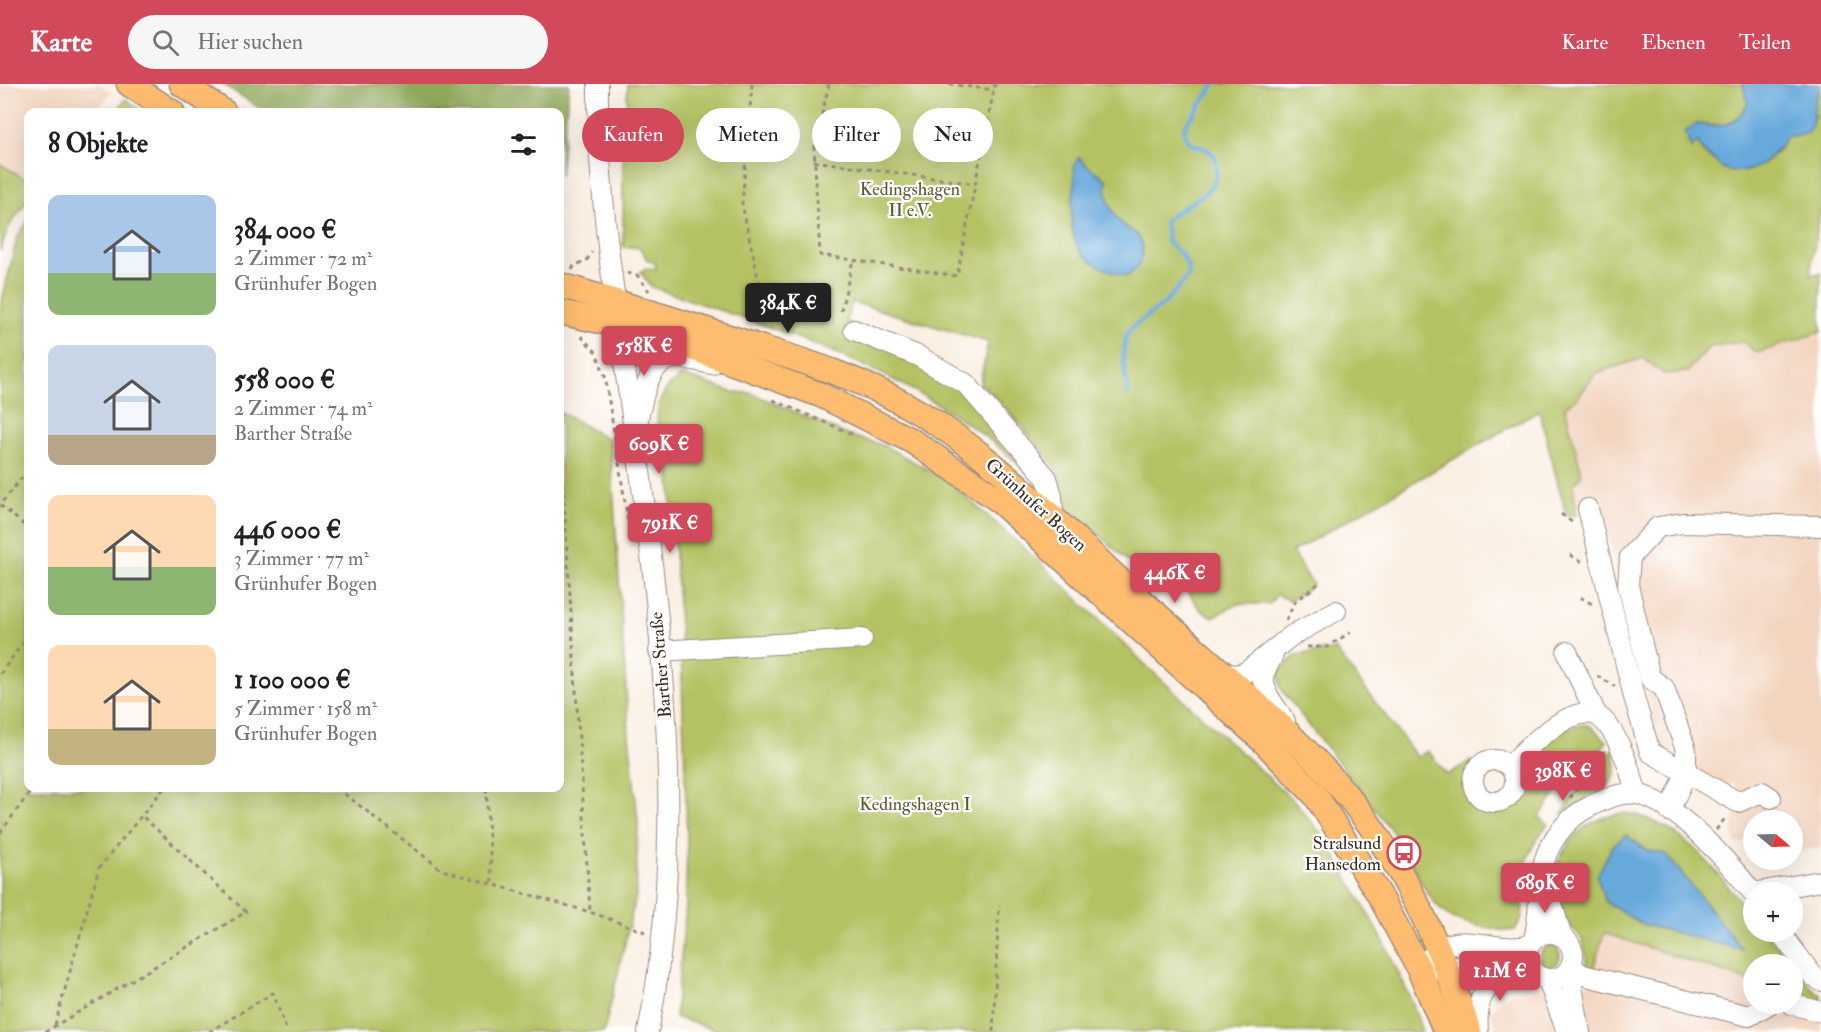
<!DOCTYPE html>
<html lang="de">
<head>
<meta charset="utf-8">
<style>
  :root { --surface:#fff; --page:#f6f6f6; --text:#202124; --muted:#757577; --accent:#d1495b }
  body { margin:0; font-family:"IM FELL Double Pica",serif; background:var(--page); color:var(--text); height:100vh; display:flex; flex-direction:column; font-size:22px; white-space:nowrap }
  * { box-sizing:border-box; margin:0 }
  p { font-size:20px; color:var(--muted) }
  .icon { flex:none; width:33px; height:33px; fill:none; stroke:currentColor; stroke-width:2; stroke-linecap:round; stroke-linejoin:round }
  .map { position:relative; flex:1; overflow:hidden }
  .sheet { position:absolute; left:24px; top:24px; width:540px; height:684px; display:flex; flex-direction:column; background:var(--surface); border-radius:12px; box-shadow:0 6px 24px #0002 }
  .sheet>* { flex:none }
  .hud { position:absolute; left:582px; top:24px; width:570px; height:54px; display:flex; gap:12px }
  .needle { width:39px; rotate:109deg }
  .fabs { position:absolute; left:1743px; top:726px; display:grid; gap:12px }
  .fabs a { display:grid; place-items:center; width:60px; height:60px; border-radius:50%; background:var(--surface); box-shadow:0 6px 24px #0002; font-size:30px }
  .price { position:absolute; translate:-50% -51px; padding:0 14px; border-radius:6px; background:var(--accent); color:#fff; font-size:20px; line-height:39px; filter:drop-shadow(0 2px 3px #0008) }
  .price::after { content:''; position:absolute; left:50%; top:36px; width:18px; height:14px; margin-left:-9px; background:inherit; clip-path:polygon(0 0,100% 0,50% 100%) }
  .price.current { background:#222; color:#fff }
  ul { padding:0; list-style:none }
  li { display:flex; align-items:center; gap:18px; height:150px; padding:0 24px }
  li span { display:grid; place-items:center; flex:none; width:168px; height:120px; border-radius:12px; color:#555 }
  li>.icon { margin-inline-start:auto }
  span .icon { width:72px; height:72px; fill:#fffc; stroke-width:1 }
  li b { font-size:26px }
  h2 { display:flex; justify-content:space-between; align-items:center; height:72px; padding:0 24px; font-size:26px }
  .pill { padding:0 21px; border-radius:27px; background:var(--surface); box-shadow:0 6px 24px #0002; font-size:21px; line-height:54px }
  .pill.current { background:var(--accent); color:#fff }
  header { display:flex; align-items:center; gap:36px; box-sizing:border-box; height:84px; padding:0 30px; background:var(--accent); color:#fff }
  header strong { font-size:28px }
  nav { display:flex; gap:33px; margin-inline-start:auto; font-size:21px }
  .search { width:420px; height:54px; background:var(--page); display:flex; align-items:center; gap:15px; box-sizing:border-box; padding:0 21px; border-radius:33px; color:var(--muted); font-size:22px }
  .map>svg:first-child { display:block }
</style>
</head>
<body>
<header>
<strong>Karte</strong>
<div class="search"><svg class="icon" aria-label="search" viewBox="0 0 24 24"><circle cx="10" cy="10" r="6"/><path d="M15 15l6 6"/></svg>Hier suchen</div>
<nav><a>Karte</a><a>Ebenen</a><a>Teilen</a></nav>
</header>
<div class="map">
<svg width="1821" height="948" viewBox="0 0 1821 948">
  <rect width="100%" height="100%" fill="#fff"/>
  <filter id="ink" filterUnits="userSpaceOnUse"><feTurbulence type="fractalNoise" baseFrequency=".0167" numOctaves="2"/><feDisplacementMap in="SourceGraphic" scale="12" xChannelSelector="R" yChannelSelector="G"/><feConvolveMatrix kernelMatrix="1 2 1 2 8 2 1 2 1" color-interpolation-filters="sRGB"/></filter>
  <filter id="wash" filterUnits="userSpaceOnUse"><feTurbulence type="fractalNoise" baseFrequency=".008" numOctaves="4" result="noise"/><feDisplacementMap in="SourceGraphic" scale="24" xChannelSelector="R" yChannelSelector="G"/><feGaussianBlur stdDeviation="1.35" result="paint"/><feColorMatrix in="noise" values="0 0 0 0 0 0 0 0 0 0 0 0 0 0 0 0 0 1.4 0 .05"/><feComposite in="paint" operator="in"/></filter>
  <g filter="url(#wash)">
    <rect width="100%" height="100%" fill="#faefe2"/>
    <g fill="#f3d4be">
      <polygon points="0,0 99,0 111,8 96,28 28,28 28,97 0,80"/>
      <polygon points="1821,248 1821,764 1793,768 1792,736 1754,736 1752,774 1750,758 1735,759 1732,745 1736,727 1741,725 1734,699 1722,702 1661,665 1601,421 1576,426 1565,323 1578,313 1596,289 1643,274 1664,290 1687,288 1710,262 1743,258 1757,269"/>
      <polygon points="1604,849 1753,898 1754,920 1821,920 1821,948 1497,948 1491,927 1500,915 1513,908 1589,900"/>
    </g>
    <g fill="#b4c264" stroke="#787641" stroke-width="1.5" fill-rule="evenodd">
      <path d="M628,0H1743L1748,19C1736,42 1721,44 1697,40L1691,64L1698,58L1704,71L1718,78L1775,70L1787,52L1802,51L1815,35L1813,21L1820,3L1819,0H1821V122L1810,191L1821,189V248L1757,269L1743,258L1710,262L1687,288L1664,290L1643,274L1596,289L1578,313L1565,323L1582,391L1573,401L1577,431H1566L1539,326L1292,468L1313,501L1290,517L1277,511L1269,520H1237L1213,533L1200,526L1185,504L1171,502L1147,481L1135,484L1060,414C1060,408 1061,397 1059,391C1051,374 996,310 980,300L988,258L852,218L846,237L955,296L1034,386L1030,390C922,288 788,250 652,203L640,188L646,184L656,186L655,179L646,175C642,161 636,163 623,163V67Z"/>
      <polygon points="126,15 143,28 116,28"/>
      <polygon points="0,80 28,97 28,115 8,144 0,167"/>
      <polygon points="28,137 28,704 560,704 560,328 610,356 629,651 638,737 636,812 604,948 0,948 0,225 17,154"/>
      <path d="M683,291L732,308L751,309L850,352L883,361L947,396L1035,474L1154,589L1296,719L1326,756L1382,854L1413,920L1422,948H722L675,933L686,822L687,753L681,565L669,379C654,348 648,312 683,291Z"/>
      <path d="M1335,565L1417,673L1428,667L1447,691L1470,677L1474,678C1468,688 1465,693 1465,704C1465,726 1494,736 1510,724C1529,710 1524,679 1539,661C1543,657 1550,654 1555,651C1568,643 1574,640 1589,641L1607,657L1594,675L1585,669L1539,733L1548,740C1534,757 1526,773 1522,796C1520,814 1528,831 1515,846C1502,849 1454,838 1445,829C1423,811 1414,779 1398,756C1361,703 1318,656 1280,603L1279,587L1296,571Z"/>
      <path d="M1613,665C1627,710 1589,708 1561,731L1599,676Z"/>
      <path d="M1628,729C1688,742 1716,789 1753,833L1754,848H1765L1792,880H1754L1753,898L1604,849L1592,888L1586,886C1586,875 1586,864 1581,854C1578,848 1572,845 1569,840C1561,828 1553,800 1555,786C1558,775 1565,765 1571,757C1586,738 1604,731 1628,729ZM1626,751L1646,766L1612,763Z"/>
      <circle cx="1550" cy="872" r="10"/>
      <polygon points="1792,881 1816,909 1821,910 1821,920 1792,911"/>
    </g>
    <polygon fill="#8fa85a" stroke="#65693c" stroke-width="1.5" points="223,0 569,0 560,92 560,28 265,28"/>
    <g fill="#67a9db" stroke="#516a7c" stroke-width="1.5">
      <path d="M1743,0H1819L1820,3C1811,19 1816,33 1809,49L1787,52C1771,77 1752,95 1721,84C1715,72 1706,76 1698,58L1691,65L1685,48L1697,40C1721,44 1736,43 1748,19Z"/>
      <path d="M1079,73C1088,85 1096,86 1107,96C1104,111 1111,128 1122,140C1126,144 1133,146 1137,151C1148,166 1141,184 1127,192C1074,180 1066,153 1074,105C1076,93 1071,83 1079,73Z"/>
      <polygon points="1626,751 1646,766 1666,770 1743,866 1642,840 1605,818 1597,792 1612,763"/>
    </g>
    <g fill="none" stroke-linecap="round" stroke-linejoin="round">
      <path stroke="#67a9db" stroke-width="4.5" d="M1128,310L1123,275L1126,252L1134,242L1164,220L1189,191C1188,175 1180,168 1168,159L1165,137C1178,125 1194,119 1207,107C1219,98 1221,74 1208,66C1202,63 1195,61 1190,59L1185,51V42L1215,0"/>
    </g>
  </g>
  <g filter="url(#ink)">
    <g fill="none" stroke-linecap="round" stroke-linejoin="round">
      <defs>
        <g id="minor">
          <path d="M598,0C597,119 618,235 635,352C663,548 687,752 648,948"/>
          <polyline points="854,246 918,272 966,300 1047,394 1052,412 1053,435"/>
          <path d="M636,344C642,322 645,276 675,274C687,273 701,278 712,280"/>
          <polyline points="1588,425 1634,613 1650,668 1734,716 1738,718 1762,708 1771,714"/>
          <polyline points="659,567 862,555"/>
          <polyline points="1567,568 1596,630"/>
          <polyline points="1273,571 1262,593 1268,612 1285,637"/>
          <polyline points="1219,588 1236,591 1246,588 1291,552 1336,527"/>
          <circle cx="1494" cy="697" r="21"/>
          <path d="M1510,683C1522,666 1575,617 1598,632C1617,644 1631,689 1637,710"/>
          <polyline points="1669,727 1686,690 1686,666 1664,604 1650,594 1628,501 1630,473 1658,443 1683,439 1821,442"/>
          <polyline points="1547,802 1561,851"/>
          <polyline points="1758,808 1821,797"/>
          <polyline points="1780,848 1813,892 1821,897"/>
          <circle cx="1550" cy="872" r="23"/>
          <path d="M1534,855C1541,829 1537,804 1544,778C1550,756 1568,733 1589,723C1602,716 1621,707 1637,710C1676,718 1730,780 1754,810"/>
          <path d="M1429,875C1457,840 1493,872 1530,861"/>
          <polyline points="1571,883 1583,891 1749,932 1769,920"/>
          <polyline points="1434,886 1492,878 1533,889"/>
          <polyline points="1569,886 1580,948"/>
          <polyline points="1548,896 1567,948"/>
          <polyline points="1792,920 1821,928"/>
          <path d="M1478,948C1475,910 1485,900 1519,887"/>
        </g>
        <g id="major">
          <polyline points="129,0 172,28"/>
          <polyline points="182,0 224,28"/>
          <path d="M560,201C626,221 693,241 759,263C810,279 861,295 908,322C992,369 1060,441 1130,506C1197,569 1271,627 1333,695C1397,766 1440,858 1469,948"/>
          <polyline points="560,228 618,241 684,261 821,311 912,357 996,414 1263,657 1316,712 1380,812 1420,887 1446,948"/>
        </g>
      </defs>
      <use href="#minor" stroke="#9a8c80" stroke-width="22"/>
      <use href="#major" stroke="#9a8c80" stroke-width="27"/>
      <g stroke="#9a8c80" stroke-width="3" stroke-dasharray="4.5 4.5" stroke-linecap="butt">
        <polyline points="752,0 742,120 763,216"/>
        <polyline points="829,0 814,64 820,171 957,192 995,0"/>
        <polyline points="949,0 994,6"/>
        <polyline points="242,23 250,28"/>
        <polyline points="814,77 975,100"/>
        <polyline points="572,186 574,182 587,176 592,168"/>
        <polyline points="627,189 637,191 649,207"/>
        <polyline points="841,227 853,176"/>
        <polyline points="581,252 596,268 605,292 628,437"/>
        <polyline points="773,316 852,350"/>
        <polyline points="560,354 590,828"/>
        <polyline points="28,386 0,421 28,444"/>
        <polyline points="1561,430 1573,439"/>
        <polyline points="1570,471 1584,479"/>
        <polyline points="1580,513 1594,521"/>
        <polyline points="1286,536 1295,518 1318,500"/>
        <polyline points="1307,563 1327,563 1351,548"/>
        <polyline points="0,590 28,552"/>
        <polyline points="1597,592 1615,602"/>
        <polyline points="337,704 442,786 590,828 645,848"/>
        <polyline points="486,704 492,802"/>
        <polyline points="1570,714 1605,666"/>
        <polyline points="1716,746 1727,732"/>
        <polyline points="0,749 33,704"/>
        <polyline points="1577,857 1582,871"/>
        <polyline points="55,941 99,784 164,704"/>
        <polyline points="45,948 246,828 142,732"/>
        <polyline points="209,948 273,909 287,948"/>
        <polyline points="993,948 999,821"/>
      </g>
      <use href="#minor" stroke="#fff" stroke-width="20"/>
      <use href="#major" stroke="#febc70" stroke-width="24"/>
    </g>
  </g>
  <defs>
    <symbol id="bus-ring" viewBox="-11 -11 22 22"><circle r="9.5" fill="#fff" stroke="#d1495b" stroke-width="1.5"/><path d="M-5-6H5V4H4V6H2V4H-2V6H-4V4H-5ZM-3.5-4V0h7V-4ZM-3.5 1.2v1.5H-2V1.2ZM2 1.2v1.5H3.5V1.2Z" fill="#d1495b"/></symbol>
  </defs>
  <g fill-rule="evenodd">
    <use href="#bus-ring" x="1385" y="750" width="38" height="38"/>
  </g>
  <g text-anchor="middle" dominant-baseline="central" stroke-width="4.5" stroke-linejoin="round" paint-order="stroke">
    <g font-size="18" fill="#5f5833" stroke="#fff">
      <text x="910" y="105">Kedingshagen<tspan x="910" dy="21">II e.V.</tspan></text>
      <text x="915" y="720">Kedingshagen I</text>
    </g>
    <g font-size="18" fill="#3b2a1e" stroke="#fff">
      <text transform="translate(1036 421) rotate(42)">Grünhufer Bogen</text>
      <text transform="translate(661 581) rotate(-95)">Barther Straße</text>
    </g>
    <g font-size="18" fill="#3b2a1e" stroke="#fff" text-anchor="end">
      <text x="1381" y="759">Stralsund<tspan x="1381" dy="21">Hansedom</tspan></text>
    </g>
  </g>
</svg>
<div class="fabs">
<a><svg class="needle" viewBox="-14 -14 28 28"><path d="M0-13l5 13h-10z" fill="#e53935"/><path d="M0 13l5-13h-10z" fill="#757577"/></svg></a>
<a>+</a>
<a>−</a>
</div>
<b class="price current" style="left:788px;top:250px">384K €</b>
<b class="price" style="left:644px;top:293px">558K €</b>
<b class="price" style="left:659px;top:391px">609K €</b>
<b class="price" style="left:670px;top:470px">791K €</b>
<b class="price" style="left:1175px;top:520px">446K €</b>
<b class="price" style="left:1563px;top:718px">398K €</b>
<b class="price" style="left:1545px;top:830px">689K €</b>
<b class="price" style="left:1500px;top:918px">1.1M €</b>
<div class="hud">
<a class="pill current">Kaufen</a>
<a class="pill">Mieten</a>
<a class="pill">Filter</a>
<a class="pill">Neu</a>
</div>
<section class="sheet">
<h2>8 Objekte<svg class="icon" aria-label="filters" viewBox="0 0 24 24"><path d="M4 7h16M4 17h16"/><circle cx="9" cy="7" r="2"/><circle cx="15" cy="17" r="2"/></svg></h2>
<ul>
<li><span style="background:linear-gradient(#a9c7e8 65%,#8fb573 0)"><svg class="icon" aria-label="home" viewBox="0 0 24 24"><path d="M3 11l9-7 9 7M6 9v11h12V9"/></svg></span><div><b>384 000 €</b><p>2 Zimmer · 72 m²</p><p>Grünhufer Bogen</p></div></li>
<li><span style="background:linear-gradient(#c9d6e8 75%,#b9a48a 0)"><svg class="icon" aria-label="home" viewBox="0 0 24 24"><path d="M3 11l9-7 9 7M6 9v11h12V9"/></svg></span><div><b>558 000 €</b><p>2 Zimmer · 74 m²</p><p>Barther Straße</p></div></li>
<li><span style="background:linear-gradient(#ffd9b3 60%,#8fb573 0)"><svg class="icon" aria-label="home" viewBox="0 0 24 24"><path d="M3 11l9-7 9 7M6 9v11h12V9"/></svg></span><div><b>446 000 €</b><p>3 Zimmer · 77 m²</p><p>Grünhufer Bogen</p></div></li>
<li><span style="background:linear-gradient(#ffd9b3 70%,#c2b280 0)"><svg class="icon" aria-label="home" viewBox="0 0 24 24"><path d="M3 11l9-7 9 7M6 9v11h12V9"/></svg></span><div><b>1 100 000 €</b><p>5 Zimmer · 158 m²</p><p>Grünhufer Bogen</p></div></li>
</ul>
</section>
</div>
</body>
</html>
